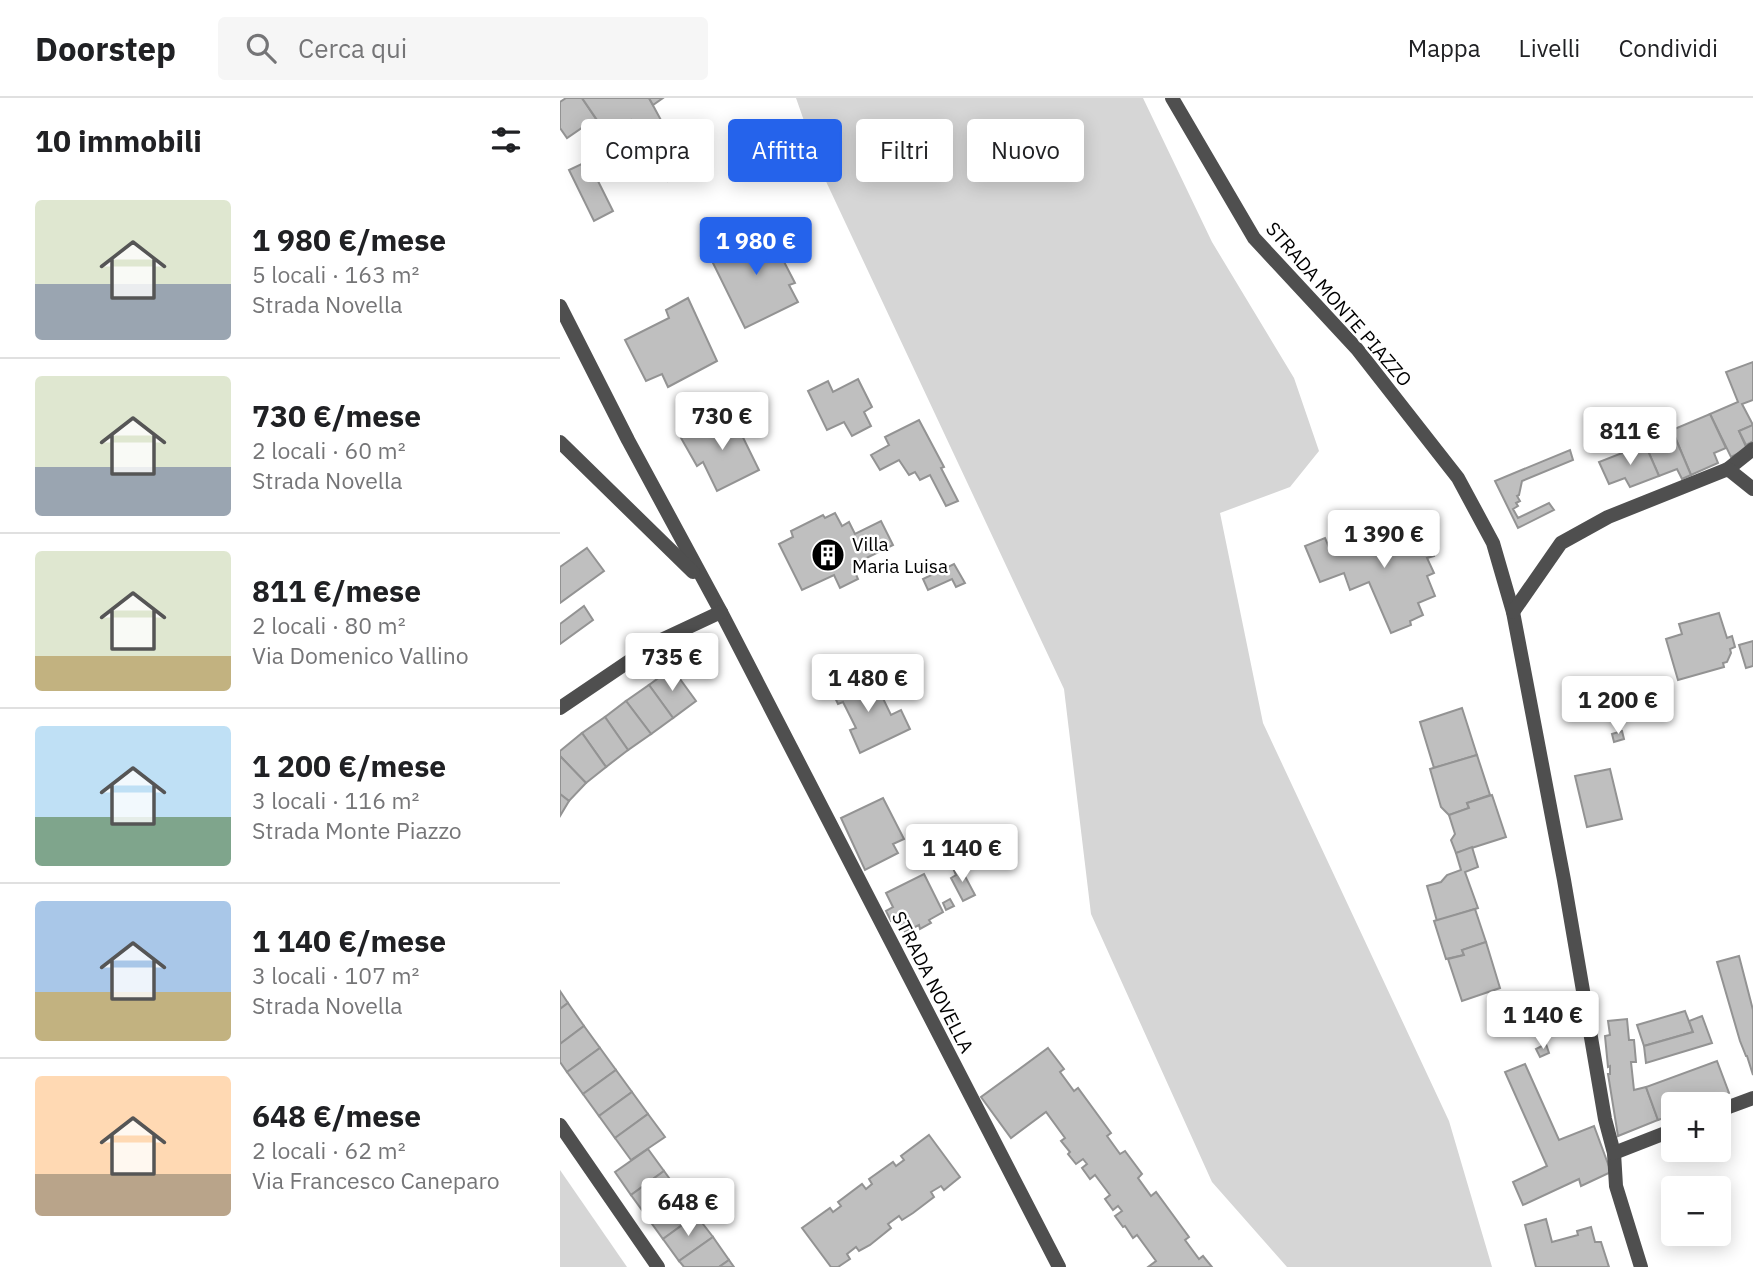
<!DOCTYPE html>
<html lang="it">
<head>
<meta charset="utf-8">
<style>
  :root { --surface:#fff; --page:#f6f6f6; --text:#202124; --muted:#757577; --line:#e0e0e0; --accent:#2563eb }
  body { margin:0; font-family:"IBM Plex Sans",sans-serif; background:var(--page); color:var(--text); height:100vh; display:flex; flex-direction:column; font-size:26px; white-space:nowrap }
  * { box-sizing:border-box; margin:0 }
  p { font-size:23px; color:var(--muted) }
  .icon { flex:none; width:38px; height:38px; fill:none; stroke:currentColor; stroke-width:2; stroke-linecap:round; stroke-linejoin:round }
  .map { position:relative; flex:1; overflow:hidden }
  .drawer { display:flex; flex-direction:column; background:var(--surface); width:560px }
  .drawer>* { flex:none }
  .banner { position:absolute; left:21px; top:21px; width:665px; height:63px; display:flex; gap:14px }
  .tools { position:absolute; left:1101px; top:994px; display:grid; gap:14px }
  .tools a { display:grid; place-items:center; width:70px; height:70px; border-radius:7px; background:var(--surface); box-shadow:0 4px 18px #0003; font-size:35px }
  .price { position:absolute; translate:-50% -60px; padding:0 16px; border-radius:7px; background:#fff; color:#222; font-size:23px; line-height:46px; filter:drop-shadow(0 2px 4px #0008) }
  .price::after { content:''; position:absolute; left:50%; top:42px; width:21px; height:16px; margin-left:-10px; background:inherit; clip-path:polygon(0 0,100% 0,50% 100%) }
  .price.on { background:var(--accent); color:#fff }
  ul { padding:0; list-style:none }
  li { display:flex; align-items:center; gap:21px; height:175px; padding:0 35px }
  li+li { border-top:2px solid var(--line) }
  li span { display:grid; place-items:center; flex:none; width:196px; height:140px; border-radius:7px; color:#555 }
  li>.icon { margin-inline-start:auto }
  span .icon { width:84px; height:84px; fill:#fffc; stroke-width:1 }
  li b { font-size:30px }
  h2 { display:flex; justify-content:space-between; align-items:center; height:84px; padding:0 35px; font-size:30px }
  .tag { padding:0 24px; border-radius:7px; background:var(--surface); box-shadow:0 4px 18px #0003; font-size:24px; line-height:63px }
  .tag.on { background:var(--accent); color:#fff }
  header { display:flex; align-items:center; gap:42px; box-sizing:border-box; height:98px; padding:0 35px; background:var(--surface); border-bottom:2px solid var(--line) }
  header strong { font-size:33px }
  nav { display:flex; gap:38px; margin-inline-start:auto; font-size:24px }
  .search { width:490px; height:63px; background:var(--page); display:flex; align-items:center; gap:18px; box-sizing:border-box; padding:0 24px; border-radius:7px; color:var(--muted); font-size:26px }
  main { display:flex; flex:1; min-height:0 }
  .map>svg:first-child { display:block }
</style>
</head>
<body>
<header>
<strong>Doorstep</strong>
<div class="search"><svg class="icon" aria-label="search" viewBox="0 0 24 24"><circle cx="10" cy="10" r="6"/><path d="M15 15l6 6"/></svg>Cerca qui</div>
<nav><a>Mappa</a><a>Livelli</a><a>Condividi</a></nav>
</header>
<main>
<section class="drawer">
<h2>10 immobili<svg class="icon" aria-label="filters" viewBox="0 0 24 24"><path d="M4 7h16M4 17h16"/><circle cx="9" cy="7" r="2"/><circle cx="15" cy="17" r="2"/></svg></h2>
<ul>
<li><span style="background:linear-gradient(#dfe7d0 60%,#9aa5b1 0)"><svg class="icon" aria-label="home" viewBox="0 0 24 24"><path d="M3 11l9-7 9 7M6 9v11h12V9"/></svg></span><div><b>1 980 €/mese</b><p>5 locali · 163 m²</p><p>Strada Novella</p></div></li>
<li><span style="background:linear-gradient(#dfe7d0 65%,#9aa5b1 0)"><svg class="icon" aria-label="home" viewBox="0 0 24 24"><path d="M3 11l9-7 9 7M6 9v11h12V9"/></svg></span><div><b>730 €/mese</b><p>2 locali · 60 m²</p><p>Strada Novella</p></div></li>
<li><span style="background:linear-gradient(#dfe7d0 75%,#c2b280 0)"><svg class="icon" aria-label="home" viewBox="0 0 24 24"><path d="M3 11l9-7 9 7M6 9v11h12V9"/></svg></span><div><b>811 €/mese</b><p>2 locali · 80 m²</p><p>Via Domenico Vallino</p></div></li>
<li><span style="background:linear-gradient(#bfe0f5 65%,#7fa58c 0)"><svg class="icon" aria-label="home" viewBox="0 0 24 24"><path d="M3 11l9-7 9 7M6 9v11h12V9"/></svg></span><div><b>1 200 €/mese</b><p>3 locali · 116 m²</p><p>Strada Monte Piazzo</p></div></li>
<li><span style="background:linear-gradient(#a9c7e8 65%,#c2b280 0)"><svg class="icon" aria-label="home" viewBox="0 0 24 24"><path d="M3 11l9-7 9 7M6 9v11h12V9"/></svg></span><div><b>1 140 €/mese</b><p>3 locali · 107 m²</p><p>Strada Novella</p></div></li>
<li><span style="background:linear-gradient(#ffd9b3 70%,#b9a48a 0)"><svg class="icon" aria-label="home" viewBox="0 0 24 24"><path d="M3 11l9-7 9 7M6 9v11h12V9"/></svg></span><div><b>648 €/mese</b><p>2 locali · 62 m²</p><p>Via Francesco Caneparo</p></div></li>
</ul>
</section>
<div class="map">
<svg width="1193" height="1169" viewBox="0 0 1193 1169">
  <rect width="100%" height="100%" fill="#fff"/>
  <g fill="#d6d6d6">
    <polygon points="236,0 583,0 652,144 734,280 759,353 730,389 660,415 703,625 889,1023 932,1169 727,1169 652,1084 531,816 504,591 263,77"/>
    <polygon points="0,1072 67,1169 0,1169"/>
  </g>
  <g fill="#bfbfbf" stroke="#939393" stroke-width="2">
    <polygon points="6,0 22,0 38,24 34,26 32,23 7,40 0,30 0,4"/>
    <polygon points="22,0 89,0 128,72 108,83 97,63 95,65 71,22 48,38"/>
    <polygon points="89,0 103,0 93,7"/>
    <polygon points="28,63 53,113 34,123 9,72"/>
    <polygon points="205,127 235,185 229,187 238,204 185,230 151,161 178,148 175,142"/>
    <polygon points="128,200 157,263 108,289 102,276 86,283 65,242 109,220 106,212"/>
    <polygon points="1193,264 1193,302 1182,306 1193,327 1179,333 1187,351 1171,359 1150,316 1178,304 1166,274"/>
    <polygon points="298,281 312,309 304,314 311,328 292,338 284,324 267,332 248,293 268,283 273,294"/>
    <polygon points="171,315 199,372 157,393 143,364 137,368 121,340"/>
    <polygon points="1150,316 1166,350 1154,355 1158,365 1131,377 1112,332"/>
    <polygon points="359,322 384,369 381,370 398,403 386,408 370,377 360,382 355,374 349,377 339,362 320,372 311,357 329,347 325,339"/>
    <polygon points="1193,327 1193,343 1186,347 1179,333"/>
    <polygon points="1112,332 1131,377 1122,381 1117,371 1099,378 1084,344"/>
    <polygon points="1085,346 1099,378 1070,389 1065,380 1049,386 1039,364"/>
    <polygon points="1010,352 1013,362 962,383 959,397 957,398 960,403 956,405 958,408 953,411 958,420 989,405 994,412 958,430 935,383"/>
    <polygon points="275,415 282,428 289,424 295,436 321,423 333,447 292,467 298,481 280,490 274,477 242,492 219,446 233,439 231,433 263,417 265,420"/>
    <polygon points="863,419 868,430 863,432 874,458 867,460 874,475 867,478 875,498 858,505 863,517 850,523 851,527 831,535 809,484 790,492 784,475 760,484 745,448 765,440 772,456"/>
    <polygon points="27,450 44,473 0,505 0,469"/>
    <polygon points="394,466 405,485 396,489 392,481 368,492 363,481"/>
    <polygon points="24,508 33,522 0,546 0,526"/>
    <polygon points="1159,515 1167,540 1172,538 1175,549 1170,551 1171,555 1167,564 1163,565 1164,569 1118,582 1106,541 1122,536 1119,526"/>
    <polygon points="1193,543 1193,568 1186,570 1179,547"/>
    <polygon points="112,570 136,603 113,620 89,587"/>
    <polygon points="293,576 301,593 316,586 331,617 341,612 350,631 300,655 290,632 296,630 283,604 278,606 269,587"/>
    <polygon points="89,587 113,620 91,636 66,603"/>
    <polygon points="66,603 91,636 68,652 45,619"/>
    <polygon points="902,610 917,657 874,670 860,624"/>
    <polygon points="45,619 68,652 46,669 22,635"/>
    <polygon points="1062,633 1064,641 1054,644 1052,636"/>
    <polygon points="22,635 46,669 26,685 0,658 0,653"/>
    <polygon points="917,657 930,697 907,705 909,710 889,717 881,709 870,671"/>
    <polygon points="0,658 26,685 9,703 0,696"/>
    <polygon points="1050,671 1062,721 1027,729 1015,678"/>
    <polygon points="0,696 9,703 0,718"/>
    <polygon points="932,697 946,739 896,755 891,742 895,736 889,717 909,710 907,705"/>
    <polygon points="323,700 344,741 333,746 338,755 305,772 281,720"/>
    <polygon points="912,749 918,769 905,774 918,810 877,823 867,788 881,784 887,777 901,772 896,755"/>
    <polygon points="399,767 415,797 403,803 391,780 396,777 393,770"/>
    <polygon points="364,776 383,814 369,822 371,825 360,831 359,827 345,834 338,820 331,823 326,813 333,809 326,795"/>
    <polygon points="390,801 394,808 386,812 383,805"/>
    <polygon points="915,811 926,844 902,852 904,857 886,861 874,823"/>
    <polygon points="926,844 940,890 902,903 888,861 904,857 902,852"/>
    <polygon points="1179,858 1193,912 1193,977 1187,958 1186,958 1180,943 1157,864"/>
    <polygon points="0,893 8,905 0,911"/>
    <polygon points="8,905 24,928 0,946 0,911"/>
    <polygon points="1125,913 1133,934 1084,948 1077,927"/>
    <polygon points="1142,918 1152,945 1086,965 1084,948 1133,934 1129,923"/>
    <polygon points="1067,921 1069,942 1074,942 1076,964 1071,964 1074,992 1086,989 1098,1022 1058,1038 1048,976 1050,976 1050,968 1048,969 1045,938 1050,937 1048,923"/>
    <polygon points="24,928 40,950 7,974 0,964 0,946"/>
    <polygon points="986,946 989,955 980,959 976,951"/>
    <polygon points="40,950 56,972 23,996 7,974"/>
    <polygon points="488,950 504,971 500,974 514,993 518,990 551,1035 547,1038 560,1056 565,1053 582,1076 578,1080 591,1098 596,1094 629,1139 625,1142 639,1161 643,1158 652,1169 588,1169 596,1163 577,1137 573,1140 565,1128 563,1129 555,1118 562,1113 558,1108 553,1112 545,1101 550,1097 535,1077 530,1081 522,1070 527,1066 523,1061 516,1066 508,1056 510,1054 501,1043 505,1040 486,1014 451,1040 421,999"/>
    <polygon points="1157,963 1169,995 1139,1006 1113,1006 1113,1017 1098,1022 1086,989"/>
    <polygon points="965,966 999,1042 1034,1028 1051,1074 1021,1088 1019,1081 963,1107 953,1084 987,1068 945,974"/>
    <polygon points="56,972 72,994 39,1018 23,996"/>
    <polygon points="72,994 88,1016 55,1040 39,1018"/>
    <polygon points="88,1016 105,1039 71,1062 55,1040"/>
    <polygon points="369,1037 400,1079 384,1092 381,1088 371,1094 374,1099 353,1115 342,1122 339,1118 328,1126 331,1130 310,1147 299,1153 296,1149 287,1156 290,1161 278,1169 271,1169 242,1130 270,1110 273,1114 281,1108 278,1104 302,1086 306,1091 312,1086 309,1081 333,1064 336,1068 344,1062 341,1058"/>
    <polygon points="88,1051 104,1073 71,1097 55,1074"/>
    <polygon points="104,1073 120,1095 87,1119 71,1097"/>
    <polygon points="120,1095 136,1117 103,1141 87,1119"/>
    <polygon points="136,1117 153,1139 119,1163 103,1141"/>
    <polygon points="986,1121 992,1144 1018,1137 1017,1133 1031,1129 1035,1144 1041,1144 1049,1169 976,1169 965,1127"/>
    <polygon points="153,1139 169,1162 159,1169 124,1169 119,1163"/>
    <polygon points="169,1162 174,1169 159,1169"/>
  </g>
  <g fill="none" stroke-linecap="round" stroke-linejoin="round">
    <g stroke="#4f4f4f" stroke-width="14">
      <polyline points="612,0 694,140 797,251 898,380 933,445 953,514 1004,782 1045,1021 1054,1055 1056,1088 1081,1169"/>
      <polyline points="0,208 68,342 161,514 499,1169"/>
      <polyline points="0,344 133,474"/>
      <polyline points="1168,371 1193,351"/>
      <polyline points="953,514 1001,445 1048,419 1168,371 1193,391"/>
      <polyline points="0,610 99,543 161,514"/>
      <polyline points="1158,1013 1193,1000"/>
      <polyline points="0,1027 98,1169"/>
      <polyline points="1054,1055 1113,1032"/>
    </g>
  </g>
  <defs>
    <symbol id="building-disc" viewBox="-11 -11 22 22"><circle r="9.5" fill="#000" stroke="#fff"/><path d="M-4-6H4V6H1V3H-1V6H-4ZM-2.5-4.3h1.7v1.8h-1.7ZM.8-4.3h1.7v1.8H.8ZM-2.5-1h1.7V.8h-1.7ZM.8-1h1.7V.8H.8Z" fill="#fff"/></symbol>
  </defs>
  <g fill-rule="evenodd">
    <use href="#building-disc" x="249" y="438" width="38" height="38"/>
  </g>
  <g text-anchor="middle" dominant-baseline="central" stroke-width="5" stroke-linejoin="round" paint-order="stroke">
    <g font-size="19" fill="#000" stroke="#fff">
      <text transform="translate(779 206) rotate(49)">STRADA MONTE PIAZZO</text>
      <text transform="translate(373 884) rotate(63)">STRADA NOVELLA</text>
    </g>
    <g font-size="19" fill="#000" stroke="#fff" text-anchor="start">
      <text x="292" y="446">Villa<tspan x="292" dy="22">Maria Luisa</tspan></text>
    </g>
  </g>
</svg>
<div class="tools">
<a>+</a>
<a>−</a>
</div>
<b class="price on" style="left:196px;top:179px">1 980 €</b>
<b class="price" style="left:162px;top:354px">730 €</b>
<b class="price" style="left:1070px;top:369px">811 €</b>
<b class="price" style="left:824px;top:472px">1 390 €</b>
<b class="price" style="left:112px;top:595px">735 €</b>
<b class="price" style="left:308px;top:616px">1 480 €</b>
<b class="price" style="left:1058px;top:638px">1 200 €</b>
<b class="price" style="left:402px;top:786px">1 140 €</b>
<b class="price" style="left:983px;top:953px">1 140 €</b>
<b class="price" style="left:128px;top:1140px">648 €</b>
<div class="banner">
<a class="tag">Compra</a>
<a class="tag on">Affitta</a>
<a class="tag">Filtri</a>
<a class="tag">Nuovo</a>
</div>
</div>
</main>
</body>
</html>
